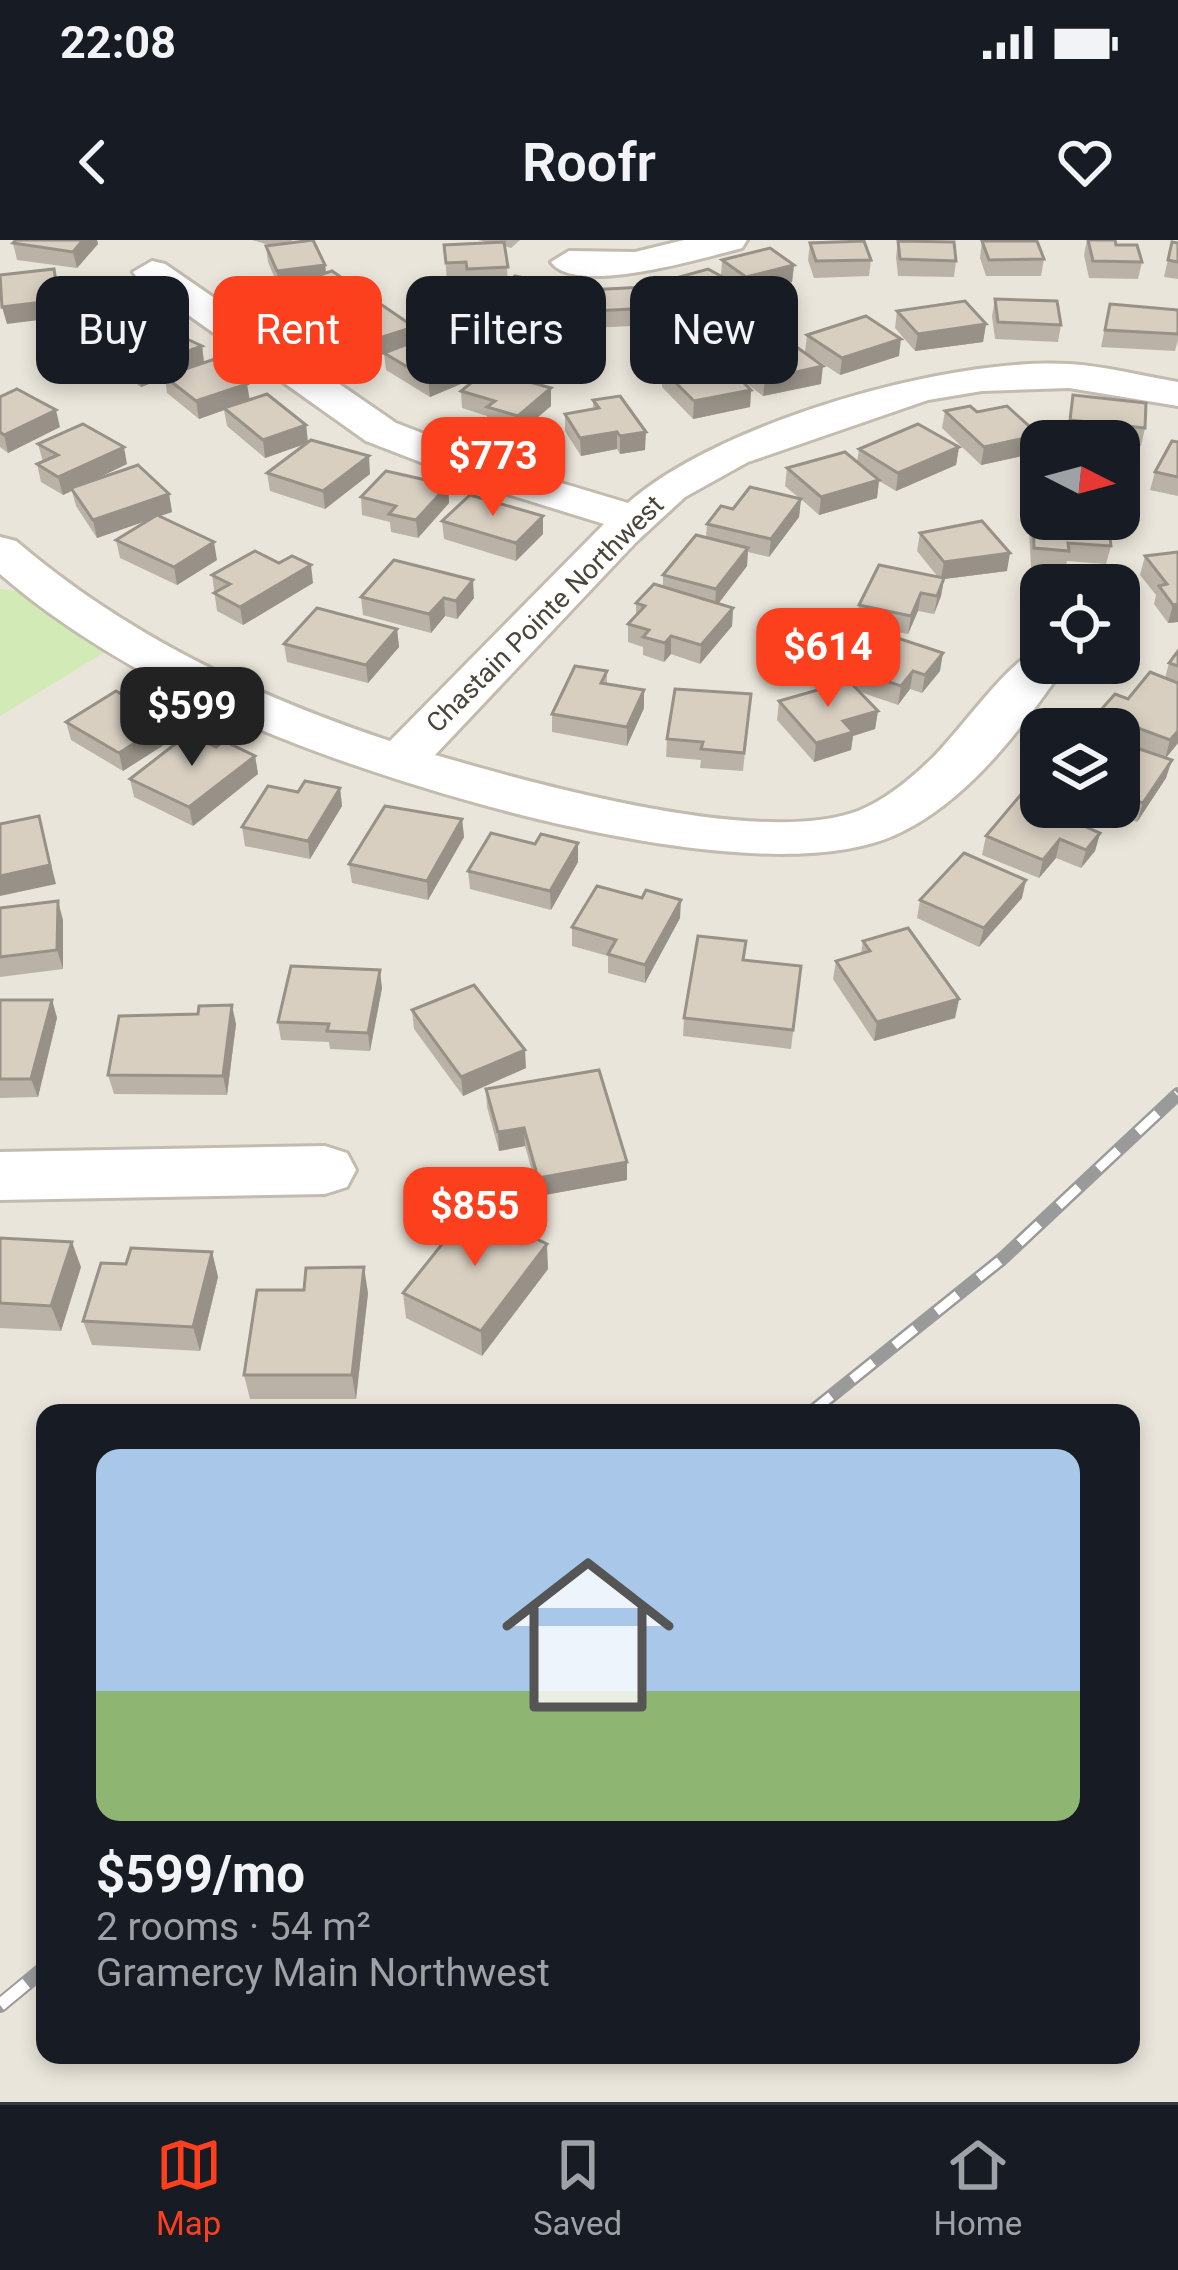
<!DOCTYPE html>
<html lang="en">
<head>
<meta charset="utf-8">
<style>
  :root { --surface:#171b24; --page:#20242c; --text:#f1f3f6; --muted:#9ea1a6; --line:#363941; --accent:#fc3f1d }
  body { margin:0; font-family:Roboto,sans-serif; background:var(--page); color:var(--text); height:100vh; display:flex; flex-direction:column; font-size:45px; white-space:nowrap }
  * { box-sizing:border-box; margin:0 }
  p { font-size:39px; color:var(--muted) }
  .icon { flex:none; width:66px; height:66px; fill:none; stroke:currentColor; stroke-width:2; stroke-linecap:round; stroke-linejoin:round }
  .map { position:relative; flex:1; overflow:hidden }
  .drawer { position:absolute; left:36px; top:1164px; width:1104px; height:660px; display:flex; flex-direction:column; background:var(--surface); border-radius:24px; box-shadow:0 6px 18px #0003 }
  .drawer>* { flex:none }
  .guide { position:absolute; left:36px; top:36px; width:1107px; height:108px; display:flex; gap:24px }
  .needle { width:78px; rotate:96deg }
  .controls { position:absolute; left:1020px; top:180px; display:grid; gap:24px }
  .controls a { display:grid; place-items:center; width:120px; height:120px; border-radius:24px; background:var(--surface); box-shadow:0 6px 18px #0003; font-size:60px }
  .price { position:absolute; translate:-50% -102px; padding:0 27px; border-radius:24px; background:var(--accent); color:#fff; font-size:39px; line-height:78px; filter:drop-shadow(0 3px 6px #0008) }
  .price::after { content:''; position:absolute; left:50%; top:72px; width:36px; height:27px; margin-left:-18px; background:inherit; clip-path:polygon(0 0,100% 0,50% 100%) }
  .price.selected { background:#222; color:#fff }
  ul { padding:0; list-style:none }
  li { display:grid; align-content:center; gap:24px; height:636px; padding:0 60px }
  li span { display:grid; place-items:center; height:372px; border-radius:24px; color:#555 }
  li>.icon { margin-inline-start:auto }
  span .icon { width:216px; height:216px; fill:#fffc; stroke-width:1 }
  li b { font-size:51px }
  .chip { padding:0 42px; border-radius:24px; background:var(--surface); box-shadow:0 6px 18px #0003; font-size:42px; line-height:108px }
  .chip.selected { background:var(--accent); color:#fff }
  .status { display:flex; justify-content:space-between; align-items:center; height:84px; padding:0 60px; background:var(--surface); direction:ltr }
  .status svg { height:33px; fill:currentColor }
  header { display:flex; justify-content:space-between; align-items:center; height:156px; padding:0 60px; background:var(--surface); font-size:54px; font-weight:600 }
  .tabs { display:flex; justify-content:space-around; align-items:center; height:168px; border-top:3px solid var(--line); background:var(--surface); font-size:33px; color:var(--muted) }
  .tabs a { display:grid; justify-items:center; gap:6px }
  .tabs .selected { color:var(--accent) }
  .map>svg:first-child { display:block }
</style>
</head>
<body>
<div class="status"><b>22:08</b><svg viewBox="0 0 49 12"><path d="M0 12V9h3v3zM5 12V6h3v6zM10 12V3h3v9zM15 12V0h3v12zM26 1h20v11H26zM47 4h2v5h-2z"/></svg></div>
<header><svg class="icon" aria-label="back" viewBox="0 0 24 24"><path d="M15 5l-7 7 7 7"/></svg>Roofr<svg class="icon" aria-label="heart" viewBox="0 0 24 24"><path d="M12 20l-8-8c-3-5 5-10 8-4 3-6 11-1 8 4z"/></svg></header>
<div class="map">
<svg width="1178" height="1862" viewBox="0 0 1178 1862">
  <rect width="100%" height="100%" fill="#f6f3ec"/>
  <path fill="#eae5da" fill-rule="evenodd" d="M0,0H1178V1862H0ZM1041,201H1119V279H1041ZM1041,345H1119V423H1041ZM1041,489H1119V567H1041ZM45,1173H1131V1815H45Z"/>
  <polygon fill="#d2eab5" points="0,349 27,352 118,404 0,476"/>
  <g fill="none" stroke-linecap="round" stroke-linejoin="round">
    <defs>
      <g id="minor">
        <path d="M684,0H747L742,8C706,17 575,57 551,22L569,11L635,12Z"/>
        <path d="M152,21L165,24L396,183L518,230L628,263C718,183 948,117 1069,124C1105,126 1142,136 1178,142V166L1069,148L982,151L928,160L748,222L685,257L636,302L435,515C536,544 760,608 858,571C883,561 907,542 926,524C956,498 1009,417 1041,409V423H1067C1023,487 967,563 895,595C751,660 373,542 232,477C150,439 69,394 0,334V297L16,301C126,395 254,456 390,501L604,284L488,248L366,201L139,40L133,32Z"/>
        <polygon points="325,906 347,913 356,930 347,947 325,954 0,960 0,912"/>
      </g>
    </defs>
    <use href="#minor" stroke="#c2bbae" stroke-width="6"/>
    <use href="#minor" fill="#fff" fill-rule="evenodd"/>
    <defs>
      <polyline id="rail-far1" points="810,1173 1002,1019 1178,854"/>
      <polyline id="rail" points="0,1765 45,1728"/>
    </defs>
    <use href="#rail-far1" stroke="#9a9a9a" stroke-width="14"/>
    <use href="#rail" stroke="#9a9a9a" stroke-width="16"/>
    <use href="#rail-far1" stroke="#fff" stroke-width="9" stroke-dasharray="27" stroke-linecap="butt"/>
    <use href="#rail" stroke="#fff" stroke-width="12" stroke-dasharray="34" stroke-linecap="butt"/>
  </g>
  <g fill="#bab2a6">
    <polygon points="16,0 97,0 98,4 77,28 17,20 13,3"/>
    <polygon points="252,0 293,0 288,3 325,25 326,33 371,65 468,141 430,157 386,130 384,114 372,118 332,96 332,87 328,88 291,62 289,47 279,48 268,22 266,6 269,5"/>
    <polygon points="478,0 520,0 511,8 505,6 508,42 566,64 548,82 496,70 496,53 505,44 467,46 467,39 447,40 444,5 490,3"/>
    <polygon points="1087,0 1116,5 1142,22 1138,39 1089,38 1084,15"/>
    <polygon points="898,1 956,21 954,37 898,36 896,17"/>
    <polygon points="982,1 1044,19 1041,36 986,36 980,18"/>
    <polygon points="1172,2 1178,3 1178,39 1164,37"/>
    <polygon points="810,3 871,20 869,36 814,38 808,20"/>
    <polygon points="722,20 794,25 792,42 744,54 728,42 728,57 683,74 657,60 658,43 721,36"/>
    <polygon points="588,50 651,68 650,85 593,88 588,67"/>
    <polygon points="995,59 1061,85 1058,102 995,99 992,76"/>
    <polygon points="1110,64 1178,70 1178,100 1175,111 1101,107"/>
    <polygon points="897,71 986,84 983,102 915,111 895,88"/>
    <polygon points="45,84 144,93 202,106 204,122 250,160 306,185 308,203 370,234 325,269 270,251 267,233 307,203 265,218 227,186 224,170 199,179 167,153 165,138 141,147 122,134 106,140 93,130 90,118 88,119 49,101"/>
    <polygon points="807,95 899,116 840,135 805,112"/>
    <polygon points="738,119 821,144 763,156 737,136"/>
    <polygon points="662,129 751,150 750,167 693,179 662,147"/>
    <polygon points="461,151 551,166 518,194 488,185 487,176 462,168"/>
    <polygon points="1073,155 1145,188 1141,206 1119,203 1119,201 1066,198"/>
    <polygon points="0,157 60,187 8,213 0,207"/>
    <polygon points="593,160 645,210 620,214 617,209 581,216 565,191 565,174 593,169"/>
    <polygon points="945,171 1039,195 1036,213 981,225 942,188"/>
    <polygon points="1178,202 1178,256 1150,250 1155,232"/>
    <polygon points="38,204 127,224 95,239 169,254 172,272 158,276 217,320 177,345 120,318 116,300 151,279 97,298 76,266 72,251 63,255 41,242 37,224 43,222"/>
    <polygon points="959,207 956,225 896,251 879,241 877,258 819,275 801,259 799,277 769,317 748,312 747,326 718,364 733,368 732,386 700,424 671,414 664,422 643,415 643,407 628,402 628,384 636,375 636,363 663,347 663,335 706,297 707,284 733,269 799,258 785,246 787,228 857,222 859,209"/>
    <polygon points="448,245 449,263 418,298 391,292 390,282 362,275 361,257"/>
    <polygon points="1033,273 1111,306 1106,324 1067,321 1065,329 1031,327 1029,291"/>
    <polygon points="543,276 543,294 516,321 444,299 442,281"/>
    <polygon points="920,293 1007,331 944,339 941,356 934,374 918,371 908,394 856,384 859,365 938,337 917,311"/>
    <polygon points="1178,312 1178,382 1168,383 1154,364 1156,355 1140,335 1145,316"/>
    <polygon points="212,335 313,343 243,385 217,371"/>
    <polygon points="361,357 474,358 457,379 445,376 431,393 363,375"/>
    <polygon points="397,389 399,407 368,443 287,422 284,404"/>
    <polygon points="842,407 940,431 922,453 910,449 898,465 860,452 878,471 875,489 853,496 851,510 814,522 777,480 779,461 838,444 806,434 808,415"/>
    <polygon points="1178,411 1178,503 1166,518 1166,538 1137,582 1097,567 1119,567 1119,489 1094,489 1098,473 1165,438 1169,423"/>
    <polygon points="607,431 607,444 644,450 644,468 627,506 552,492 552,474"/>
    <polygon points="751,454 743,531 700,528 701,520 666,517 667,499"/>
    <polygon points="66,482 173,499 123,531 71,500"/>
    <polygon points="255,516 258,534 193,586 134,557 130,539"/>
    <polygon points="340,548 342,566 310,619 245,606 242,587 298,552"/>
    <polygon points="1091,570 1086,587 1100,593 1095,611 1081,628 1056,618 1039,638 982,615 986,596"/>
    <polygon points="462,579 464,597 428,660 352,643 349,624"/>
    <polygon points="578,603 578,622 551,670 470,649 468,631 535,604"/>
    <polygon points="1022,658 979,707 917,678 920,660"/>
    <polygon points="0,668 63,680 63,729 0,737"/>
    <polygon points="680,678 645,743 608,733 608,716 572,706 572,687"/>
    <polygon points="863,701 959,759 955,778 874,801 833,739 836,721 861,714"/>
    <polygon points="744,720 801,726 791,809 683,796 684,778"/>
    <polygon points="382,748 370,811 330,809 329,802 281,800 278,782"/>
    <polygon points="0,760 52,760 57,778 38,857 0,858"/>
    <polygon points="412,770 526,828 463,856 414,789"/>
    <polygon points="236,784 227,855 114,854 108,835"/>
    <polygon points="486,849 627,940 539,956 525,906 499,911 487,867"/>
    <polygon points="0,998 81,1027 61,1091 0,1088"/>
    <polygon points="212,1012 218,1037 200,1111 92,1105 83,1081"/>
    <polygon points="548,1029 482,1116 406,1078 403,1053"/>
    <polygon points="368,1053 356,1159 250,1159 244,1135"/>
  </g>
  <g fill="#979187">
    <polygon points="83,0 97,0 98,4 77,28 73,12"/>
    <polygon points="325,25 327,42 279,48 277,31"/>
    <polygon points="794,25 792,42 744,54 746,37"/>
    <polygon points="54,29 59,58 53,59 55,78 7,84 2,67 49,42"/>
    <polygon points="728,40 728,57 683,74 683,57"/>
    <polygon points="566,47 566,64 548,82 548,65"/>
    <polygon points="370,57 372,74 331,79 332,87 328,88 326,71"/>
    <polygon points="141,76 144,93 89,113 90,118 88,119 84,102"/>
    <polygon points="986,84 983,102 915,111 918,94"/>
    <polygon points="414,87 415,104 372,118 370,101"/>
    <polygon points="901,99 899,116 840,135 842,118"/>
    <polygon points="202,106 204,123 141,147 137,130"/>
    <polygon points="118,117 122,134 106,140 102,122"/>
    <polygon points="467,124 468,141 430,157 428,139"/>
    <polygon points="823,126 821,144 763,156 765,139"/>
    <polygon points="247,144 250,161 199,179 196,161"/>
    <polygon points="551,148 551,166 518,194 518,176"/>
    <polygon points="751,150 750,167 693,179 694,161"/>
    <polygon points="56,170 60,187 8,213 4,195"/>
    <polygon points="306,185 308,203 265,218 263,200"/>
    <polygon points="617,192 617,209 581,216 580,198"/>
    <polygon points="646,192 645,210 620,214 620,196"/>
    <polygon points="1039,195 1036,213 981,225 984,207"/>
    <polygon points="124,207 127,224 63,255 58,237"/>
    <polygon points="959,207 956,225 896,251 898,233"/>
    <polygon points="369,216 370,234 325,269 323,251"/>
    <polygon points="879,240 877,258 819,275 821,257"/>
    <polygon points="448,245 449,263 418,298 416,280"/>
    <polygon points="169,254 172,272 97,298 93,280"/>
    <polygon points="801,259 799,277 769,317 771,299"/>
    <polygon points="543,276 543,294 516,321 516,303"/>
    <polygon points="214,302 217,320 177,345 174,327"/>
    <polygon points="748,308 747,326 715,368 716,349"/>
    <polygon points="1010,313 1007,331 944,339 941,356 934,374 944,322"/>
    <polygon points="311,325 313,343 243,385 240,367"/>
    <polygon points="473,340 474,358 457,379 456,361"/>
    <polygon points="921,353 918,371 908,394 911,376"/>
    <polygon points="444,358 445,376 431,393 429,374"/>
    <polygon points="1178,364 1178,382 1168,383 1173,365"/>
    <polygon points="733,368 732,386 700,424 701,405"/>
    <polygon points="397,389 399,407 368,443 366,425"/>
    <polygon points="671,396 671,414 664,422 665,403"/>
    <polygon points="943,413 940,431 922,453 925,435"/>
    <polygon points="913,431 910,449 898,465 901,446"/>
    <polygon points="644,450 644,468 627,506 627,487"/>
    <polygon points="878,471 875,489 853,496 851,510 814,522 816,503 843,481"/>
    <polygon points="169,481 173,499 123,531 119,513"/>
    <polygon points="1178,491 1178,503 1165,519 1170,500"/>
    <polygon points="255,516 258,534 193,586 189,567"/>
    <polygon points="1172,520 1166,538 1137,582 1143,563"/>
    <polygon points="340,548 342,566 310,619 308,601"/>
    <polygon points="1091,570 1086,589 1079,584"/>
    <polygon points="39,576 56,644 0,656 0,636"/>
    <polygon points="462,579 464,597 428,660 427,641"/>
    <polygon points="1100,593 1095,611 1081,628 1086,610"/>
    <polygon points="1060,599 1056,618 1039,638 1043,620"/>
    <polygon points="578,603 578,622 551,670 550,651"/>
    <polygon points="1026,640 1022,658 979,707 984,688"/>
    <polygon points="681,660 680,678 645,743 645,725"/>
    <polygon points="58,661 63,680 63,729 57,710"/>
    <polygon points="380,730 382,748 370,811 368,793"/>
    <polygon points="959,759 955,778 874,801 877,782"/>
    <polygon points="52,760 57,778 38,857 31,839"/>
    <polygon points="232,765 236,784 227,855 223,836"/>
    <polygon points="525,810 526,828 463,856 461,837"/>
    <polygon points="524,888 525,906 499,911 498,892"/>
    <polygon points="627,922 627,940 539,956 538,938"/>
    <polygon points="72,1002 81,1027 61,1091 51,1066"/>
    <polygon points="547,1004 548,1029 482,1116 481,1091"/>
    <polygon points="212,1012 218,1037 200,1111 193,1087"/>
    <polygon points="364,1027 368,1053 356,1159 352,1135"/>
  </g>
  <g fill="#d8cfc1" stroke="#979187" stroke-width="3">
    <polygon points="16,0 83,0 73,12 13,3"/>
    <polygon points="313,0 325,25 277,31 266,6"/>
    <polygon points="1088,0 1115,0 1116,5 1137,5 1142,22 1093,21"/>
    <polygon points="864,1 871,20 816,21 810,3"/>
    <polygon points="898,1 954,2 956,21 900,19"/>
    <polygon points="982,1 1037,1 1044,19 989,20"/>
    <polygon points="504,2 508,27 467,29 466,22 446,23 444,5"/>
    <polygon points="1172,2 1178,3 1178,22 1168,20"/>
    <polygon points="770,8 794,25 746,37 722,20"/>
    <polygon points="54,29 56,42 49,42 51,61 2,67 0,35"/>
    <polygon points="708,29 728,40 683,57 658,43"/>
    <polygon points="332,31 370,57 326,71 289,45"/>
    <polygon points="515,36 566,47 548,65 496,53"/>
    <polygon points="645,47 651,68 593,71 588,50"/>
    <polygon points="995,59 1057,61 1061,85 998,82"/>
    <polygon points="98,60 141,76 84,102 45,84"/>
    <polygon points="965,61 986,84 918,94 897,71"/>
    <polygon points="379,63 414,87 370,101 331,79"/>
    <polygon points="1110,64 1178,70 1178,94 1105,90"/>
    <polygon points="866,76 901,99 842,118 807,95"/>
    <polygon points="161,87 202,106 137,130 118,117 102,122 89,113"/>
    <polygon points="423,98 467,124 428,139 384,113"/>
    <polygon points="791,103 823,126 765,139 738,119"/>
    <polygon points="718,117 751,150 694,161 662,129"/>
    <polygon points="215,119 247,144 196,161 164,136"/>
    <polygon points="487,130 551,148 518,176 487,167 495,161 461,151"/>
    <polygon points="17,149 56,170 4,195 0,192 0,157"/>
    <polygon points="267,154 306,185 263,200 224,168"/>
    <polygon points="1073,155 1146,163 1145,188 1070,180"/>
    <polygon points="620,156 646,192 620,196 617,192 580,198 565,174 599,168 593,160"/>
    <polygon points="970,166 977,172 1007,166 1039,195 984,207 945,171"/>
    <polygon points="83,184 124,207 58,237 37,224 58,215 38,204"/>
    <polygon points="918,184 959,207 898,233 859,209"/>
    <polygon points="311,200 369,216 323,251 267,233"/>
    <polygon points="1172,201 1178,202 1178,237 1155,232"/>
    <polygon points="845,212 879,240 821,257 787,228"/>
    <polygon points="138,225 169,254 93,280 71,248"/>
    <polygon points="386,231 448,245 416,280 389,274 396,266 361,257"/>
    <polygon points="750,247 801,259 771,299 707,284 721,266 733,269"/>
    <polygon points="470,255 543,276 516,303 442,281"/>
    <polygon points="1033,273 1041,273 1041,279 1108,279 1111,306 1068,303 1069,311 1034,308"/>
    <polygon points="157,275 214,302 174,327 116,300"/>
    <polygon points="982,281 1010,313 944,322 920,293"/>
    <polygon points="696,295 748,308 716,349 663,335"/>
    <polygon points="255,311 279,323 292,316 311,325 240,367 214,353 230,344 212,335"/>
    <polygon points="1178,312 1178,364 1173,365 1159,346 1167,344 1145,316"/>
    <polygon points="394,320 473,340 456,361 444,358 429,374 361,357"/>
    <polygon points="879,325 944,338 937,356 921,353 911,376 859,365"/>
    <polygon points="654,344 733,368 701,405 671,396 665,403 643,397 649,390 628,384 645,366 636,363"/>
    <polygon points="317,368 397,389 366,425 284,404"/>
    <polygon points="861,386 943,413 925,435 913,431 901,446 808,415 822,400 842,407"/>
    <polygon points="1178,411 1178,426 1169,423"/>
    <polygon points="575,426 607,431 601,443 644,450 627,487 552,474"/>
    <polygon points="1150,432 1178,443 1178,491 1170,500 1098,473 1115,454 1128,459"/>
    <polygon points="849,441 878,471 843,481 853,492 816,503 779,461"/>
    <polygon points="675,449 751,454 744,513 701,509 703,502 667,499"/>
    <polygon points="116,451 169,481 119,513 66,482"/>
    <polygon points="188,494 216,507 224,501 255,516 189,567 130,539"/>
    <polygon points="1119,502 1172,520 1143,563 1119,555"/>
    <polygon points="305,541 340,548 308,601 242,587 268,546 298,552"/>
    <polygon points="1029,545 1041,550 1041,567 1083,567 1091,570 1079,584 1100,593 1086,610 1060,599 1043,620 986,596"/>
    <polygon points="385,566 462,579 427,641 349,624"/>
    <polygon points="39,576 50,625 0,636 0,584"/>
    <polygon points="491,593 535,604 541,594 578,603 550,651 468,631"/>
    <polygon points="964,613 1026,640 984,688 920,660"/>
    <polygon points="597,646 642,658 646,650 681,660 645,725 608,714 616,700 572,687"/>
    <polygon points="58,661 57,710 0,717 0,668"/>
    <polygon points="908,688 959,759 877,782 836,721 870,711 863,701"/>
    <polygon points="698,696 746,701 743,720 801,726 793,790 684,778"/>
    <polygon points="291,726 380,730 368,793 327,791 329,784 278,782"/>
    <polygon points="474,745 525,810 461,837 412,770"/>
    <polygon points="0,760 52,760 31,839 0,839"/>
    <polygon points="232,765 223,836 108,835 119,776 198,774 199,766"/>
    <polygon points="599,830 627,922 538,938 524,888 498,892 486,849"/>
    <polygon points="471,968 547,1004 481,1091 403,1053"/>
    <polygon points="0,998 72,1002 51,1066 0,1063"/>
    <polygon points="131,1008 212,1012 193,1087 83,1081 101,1023 126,1024"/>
    <polygon points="364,1027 352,1135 244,1135 257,1050 304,1050 306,1028"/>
  </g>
  <g text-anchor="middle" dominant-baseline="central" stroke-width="10" stroke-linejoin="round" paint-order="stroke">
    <g font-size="27" fill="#4b4439" stroke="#fff">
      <text transform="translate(545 374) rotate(-45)">Chastain Pointe Northwest</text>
    </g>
  </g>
</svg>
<div class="controls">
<a><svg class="needle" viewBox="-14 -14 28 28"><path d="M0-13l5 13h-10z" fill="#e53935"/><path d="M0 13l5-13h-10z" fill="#9ea1a6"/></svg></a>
<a><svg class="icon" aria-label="locate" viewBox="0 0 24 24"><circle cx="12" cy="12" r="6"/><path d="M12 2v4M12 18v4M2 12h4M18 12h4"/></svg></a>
<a><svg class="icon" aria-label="layers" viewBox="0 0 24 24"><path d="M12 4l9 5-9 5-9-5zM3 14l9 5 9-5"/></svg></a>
</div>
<b class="price" style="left:493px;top:279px">$773</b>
<b class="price" style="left:828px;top:470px">$614</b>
<b class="price selected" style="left:192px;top:529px">$599</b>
<b class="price" style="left:475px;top:1029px">$855</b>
<div class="guide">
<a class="chip">Buy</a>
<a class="chip selected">Rent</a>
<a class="chip">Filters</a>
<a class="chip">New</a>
</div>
<section class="drawer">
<ul>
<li><span style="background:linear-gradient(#a9c7e8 65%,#8fb573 0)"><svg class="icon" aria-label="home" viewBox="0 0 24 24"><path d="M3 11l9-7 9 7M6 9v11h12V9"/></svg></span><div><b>$599/mo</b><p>2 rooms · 54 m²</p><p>Gramercy Main Northwest</p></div></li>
</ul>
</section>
</div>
<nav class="tabs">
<a class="selected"><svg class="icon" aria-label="map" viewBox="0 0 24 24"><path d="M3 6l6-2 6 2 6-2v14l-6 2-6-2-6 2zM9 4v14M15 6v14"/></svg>Map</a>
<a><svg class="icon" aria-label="saved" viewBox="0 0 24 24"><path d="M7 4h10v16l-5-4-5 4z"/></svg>Saved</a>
<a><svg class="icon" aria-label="home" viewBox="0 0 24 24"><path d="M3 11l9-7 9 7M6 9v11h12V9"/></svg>Home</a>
</nav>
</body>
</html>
